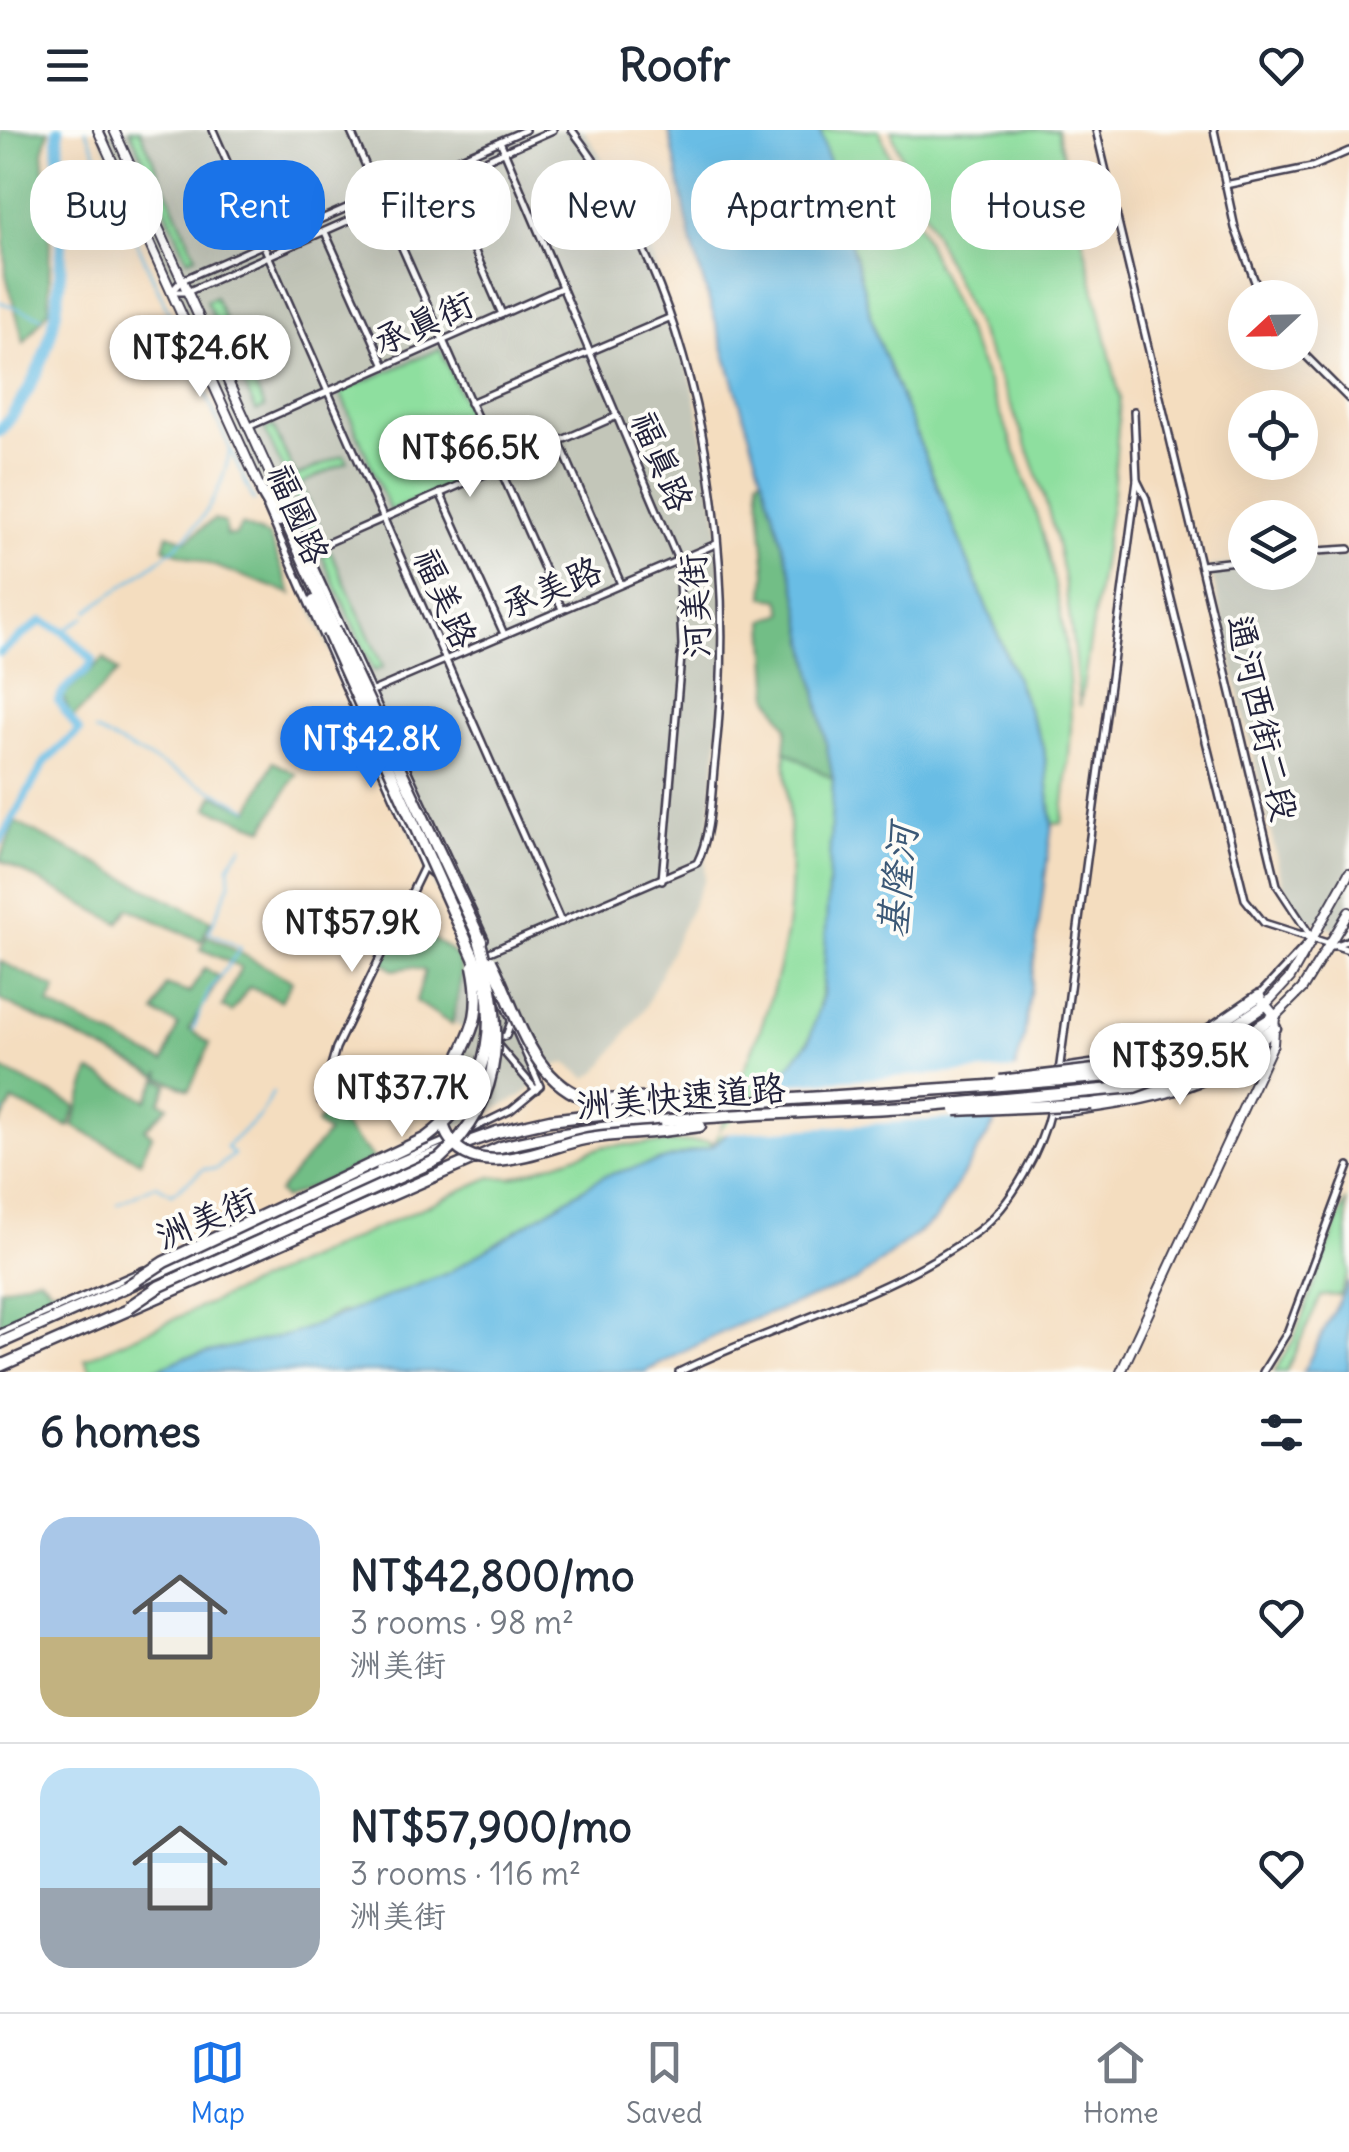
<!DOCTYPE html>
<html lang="en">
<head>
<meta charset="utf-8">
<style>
  :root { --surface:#fff; --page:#f6f6f7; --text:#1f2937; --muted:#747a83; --line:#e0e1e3; --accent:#1a73e8 }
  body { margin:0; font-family:Delius,"LXGW WenKai TC",sans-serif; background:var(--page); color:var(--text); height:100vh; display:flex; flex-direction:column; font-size:38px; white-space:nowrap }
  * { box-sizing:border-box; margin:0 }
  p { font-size:32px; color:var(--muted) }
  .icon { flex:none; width:55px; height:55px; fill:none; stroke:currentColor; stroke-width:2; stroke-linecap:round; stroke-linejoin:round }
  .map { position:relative; height:1242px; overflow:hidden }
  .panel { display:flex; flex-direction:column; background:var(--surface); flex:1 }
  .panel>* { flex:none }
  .banner { position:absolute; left:30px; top:30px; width:1290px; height:90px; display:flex; gap:20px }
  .needle { width:65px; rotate:248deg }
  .buttons { position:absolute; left:1228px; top:150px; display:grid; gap:20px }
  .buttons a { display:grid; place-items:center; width:90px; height:90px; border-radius:50%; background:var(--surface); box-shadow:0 10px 40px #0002; font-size:50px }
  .price { position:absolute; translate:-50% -85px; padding:0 22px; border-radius:35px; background:#fff; color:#222; font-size:32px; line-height:65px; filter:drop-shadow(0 2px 5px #0008) }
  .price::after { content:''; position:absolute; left:50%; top:60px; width:30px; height:22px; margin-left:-15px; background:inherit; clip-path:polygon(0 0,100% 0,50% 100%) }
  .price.active { background:var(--accent); color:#fff }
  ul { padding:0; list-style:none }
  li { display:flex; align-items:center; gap:30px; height:250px; padding:0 40px }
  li+li { border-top:2px solid var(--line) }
  li span { display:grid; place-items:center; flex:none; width:280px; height:200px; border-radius:30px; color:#555 }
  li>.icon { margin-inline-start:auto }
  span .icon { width:120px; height:120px; fill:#fffc; stroke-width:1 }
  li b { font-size:42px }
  h2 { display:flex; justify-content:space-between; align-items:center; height:120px; padding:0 40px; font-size:42px }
  .chip { padding:0 35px; border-radius:40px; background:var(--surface); box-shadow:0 10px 40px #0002; font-size:35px; line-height:90px }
  .chip.active { background:var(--accent); color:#fff }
  header { display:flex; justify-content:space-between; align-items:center; height:130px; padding:0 40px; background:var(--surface); font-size:45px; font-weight:700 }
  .dock { display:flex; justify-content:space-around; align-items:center; height:140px; border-top:2px solid var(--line); background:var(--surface); font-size:28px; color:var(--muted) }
  .dock a { display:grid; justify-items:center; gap:5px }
  .dock .active { color:var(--accent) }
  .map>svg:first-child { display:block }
</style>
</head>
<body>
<header><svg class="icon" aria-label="menu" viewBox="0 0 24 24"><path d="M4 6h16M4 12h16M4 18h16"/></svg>Roofr<svg class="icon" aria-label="heart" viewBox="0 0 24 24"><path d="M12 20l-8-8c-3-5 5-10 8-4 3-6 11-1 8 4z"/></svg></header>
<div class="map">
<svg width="1349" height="1242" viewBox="0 0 1349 1242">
  <rect width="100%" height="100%" fill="#fdfcf7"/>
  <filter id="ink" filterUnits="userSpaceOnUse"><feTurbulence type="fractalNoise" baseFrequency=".01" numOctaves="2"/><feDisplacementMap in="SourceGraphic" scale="20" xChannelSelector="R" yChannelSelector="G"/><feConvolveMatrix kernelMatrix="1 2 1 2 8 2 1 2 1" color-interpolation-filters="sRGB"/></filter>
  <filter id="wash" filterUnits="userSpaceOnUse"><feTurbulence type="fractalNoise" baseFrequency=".0048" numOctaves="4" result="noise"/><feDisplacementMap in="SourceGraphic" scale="40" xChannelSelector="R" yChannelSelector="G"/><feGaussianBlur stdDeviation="2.25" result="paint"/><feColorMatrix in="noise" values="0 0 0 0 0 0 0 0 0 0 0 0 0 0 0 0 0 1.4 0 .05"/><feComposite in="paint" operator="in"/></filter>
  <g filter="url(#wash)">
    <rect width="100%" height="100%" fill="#f4ddbf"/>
    <g fill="#c3c6b9">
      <polygon points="97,0 584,0 621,58 649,117 693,254 718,389 728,515 704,750 645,878 598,942 587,948 566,933 557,935 523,965 456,999 438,976 444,939 472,905 454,893 466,826"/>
      <polygon points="1349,425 1349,804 1300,788 1285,765 1210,436 1245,433 1245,442 1300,442 1300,429"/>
    </g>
    <g fill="#8edf9f" stroke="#58806d" stroke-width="2.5">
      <polygon points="130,0 140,0 196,126 188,129"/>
      <path d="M820,0H879C954,192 1071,383 1071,595C1070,628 1065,661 1062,693L1052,694L1044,618L877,208Z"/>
      <path d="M891,0H1057L1120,268L1113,363L1080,576C1073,522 1069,463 1056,410C1021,267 942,137 891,0Z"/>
      <polygon points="215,167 265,278 256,281 206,171"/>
      <polygon points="440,219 492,337 390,381 340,262"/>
      <polygon points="273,296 296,346 344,325 348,332 300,354 322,404 314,407 265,300"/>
      <polygon points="331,422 383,537 374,541 322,426"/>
      <path d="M785,621L833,649C830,710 834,867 806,915C783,954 744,984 713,1016C743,943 778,869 788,790C794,735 788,677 785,621Z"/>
      <polygon points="707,1011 712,1012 708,1021 516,1102 504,1114 485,1120 484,1129 352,1182 340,1182 305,1202 186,1228 149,1242 92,1242 85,1229 491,1047 511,1048 605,1016"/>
      <polygon points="1346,1070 1349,1143 1340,1165 1321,1166 1286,1242 1274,1242 1294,1209"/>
    </g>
    <g fill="#72be86" stroke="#4a7060" stroke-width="2.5">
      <polygon points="0,0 49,0 43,22 50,108 49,180 24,213 6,145"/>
      <polygon points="764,343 796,458 833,649 785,621 787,597 770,568 765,490 784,483 780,469 764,467 766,443 758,349"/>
      <polygon points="214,389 225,393 226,405 236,405 241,395 269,406 292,464 164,418 168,404 187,410"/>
      <polygon points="104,528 118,542 72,589 63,566"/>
      <polygon points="273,632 296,644 264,699 208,678 214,665 250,680"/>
      <polygon points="15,692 211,791 201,811 129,778 119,793 0,730"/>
      <path d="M406,783L417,788L415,799C475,830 463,833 452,895L416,871L425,841L412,837L393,840L383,832Z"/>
      <polygon points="207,805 292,851 281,871 249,857 232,882 222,877 241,837 201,819"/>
      <polygon points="0,831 56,859 49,875 164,932 178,895 155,883 166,855 189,863 205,838 220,848 189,899 210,914 189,960 160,947 161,942 158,946 0,870"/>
      <polygon points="0,938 76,976 69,997 13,971 0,993"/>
      <polygon points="90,941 147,970 158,949 168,954 160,972 168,976 145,999 152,1005 140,1031 73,996"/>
      <polygon points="323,986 342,995 374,1029 284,1069 278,1062 328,1003 316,994"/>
      <polygon points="39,1147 51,1159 77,1155 81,1163 0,1197 0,1159"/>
    </g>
    <g fill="#69bde5" stroke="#467090" stroke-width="2.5">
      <polygon points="669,0 820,0 877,208 1044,618 1052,694 1024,908 1003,980 936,1089 856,1151 735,1196 644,1242 153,1242 185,1227 292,1204 448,1143 604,1046 713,1016 764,968 809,911 823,864 833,649 796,458 692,114"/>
      <polygon points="1349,1152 1349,1242 1303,1242"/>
    </g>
    <polygon fill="#f4ddbf" points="1020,939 1005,985 716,1004 768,955"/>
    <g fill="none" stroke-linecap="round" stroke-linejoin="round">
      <g stroke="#69bde5" stroke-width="2.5">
        <polyline points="86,0 254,371"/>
        <polyline points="0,172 42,187"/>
        <path d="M88,481C153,432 215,407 230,319"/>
        <polyline points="63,501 85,487"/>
        <polyline points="95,601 249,679"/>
        <polyline points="193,900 209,861 241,818 209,802 230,753 229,736 242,716"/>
        <polyline points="0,981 3,982"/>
        <polyline points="117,1074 156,1055 172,1064 204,1039 216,1039 234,1024 226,1017 260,986 273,962"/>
      </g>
      <path stroke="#69bde5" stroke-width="8" d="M0,523L41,491L63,501L93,530C85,548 64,553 58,571L79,601L45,632L0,711"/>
      <path stroke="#69bde5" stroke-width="12" d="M0,301C78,207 60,113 58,0"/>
    </g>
  </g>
  <g filter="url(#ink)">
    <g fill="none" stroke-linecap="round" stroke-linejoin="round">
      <defs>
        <g id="street">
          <polyline points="213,0 561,792"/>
          <polyline points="350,0 562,479"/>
          <polyline points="1096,0 1277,755 1312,808"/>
          <polyline points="1214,0 1235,98 1261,168"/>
          <polyline points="500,11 678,430 682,515 662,750"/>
          <polyline points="444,50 502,184"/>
          <polyline points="1225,55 1312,37 1349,21"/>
          <polyline points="325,102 385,236"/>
          <polyline points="171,162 187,162 553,0"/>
          <polyline points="171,162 182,150 525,0"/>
          <polyline points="1300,220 1349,269"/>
          <polyline points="470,273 669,188"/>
          <polyline points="1134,281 1137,350 1146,368 1245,769 1264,793 1349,820"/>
          <polyline points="248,297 561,158"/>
          <polyline points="559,311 621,454"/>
          <polyline points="440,363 504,504"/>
          <polyline points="281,365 485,809"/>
          <polyline points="267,378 424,737 434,745"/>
          <polyline points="309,421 617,286"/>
          <polyline points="1300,422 1349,419"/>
          <polyline points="1201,435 1245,430"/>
          <polyline points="375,560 716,414"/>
          <polyline points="448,760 470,809"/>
          <polyline points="1333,816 1349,810"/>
          <path d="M485,824L697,733C712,704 711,662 715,629C738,419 703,172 572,0"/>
          <polyline points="1260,864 1307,814"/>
          <polyline points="494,908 506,906 511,892"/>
          <polyline points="496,913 536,960"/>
          <polyline points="1059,938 1135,927"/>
          <polyline points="1059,942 1137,350"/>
          <polyline points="321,971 336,918 424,737"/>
          <path d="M1050,984C1119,977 1220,964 1268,907"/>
          <polyline points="466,1002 511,980 540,956 493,849"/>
          <polyline points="379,1039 452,1008"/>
          <polyline points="0,1203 144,1140"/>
          <path d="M679,1242C776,1194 890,1167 978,1101C1012,1075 1042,1018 1051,977"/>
          <polyline points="1263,1242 1287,1203 1349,1036"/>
        </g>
        <g id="secondary">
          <polyline points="98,0 262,362"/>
          <polyline points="114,0 275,355"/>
          <polyline points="1265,875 1290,848 1349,743"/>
          <polyline points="1275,886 1302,859 1349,782"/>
          <polyline points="1121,1242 1273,914 1275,886 1259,866"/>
        </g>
        <g id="highway">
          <polyline points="275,355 284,387 334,498"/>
          <polyline points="262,362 279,391"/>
          <polyline points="314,471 328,502"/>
          <polyline points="1193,911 1259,866"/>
          <polyline points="1197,920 1265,875"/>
          <polyline points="1203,932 1275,886"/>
          <polyline points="591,970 717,967"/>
          <polyline points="1092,974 1177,956 1275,898"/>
          <polyline points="662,1001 700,996"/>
          <polyline points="334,1052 426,1008"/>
          <polyline points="0,1213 377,1045 497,1002 550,990 642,979 988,956"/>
          <path d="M0,1236L501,1017C640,983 786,984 929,976"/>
        </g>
      </defs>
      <use href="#street" stroke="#423e4f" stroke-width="10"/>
      <use href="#secondary" stroke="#423e4f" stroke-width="12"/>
      <use href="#highway" stroke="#423e4f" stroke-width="15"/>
      <use href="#street" stroke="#fff" stroke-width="5"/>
      <use href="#secondary" stroke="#fff" stroke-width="8"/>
      <use href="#highway" stroke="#fff" stroke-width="10"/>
      <defs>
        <g id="highway-bridge">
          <polyline points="334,498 481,811"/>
          <path d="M328,502L486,855C497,919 478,969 426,1008"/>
          <path d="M491,831C517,881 530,953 591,970"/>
          <path d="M473,836C486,899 463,907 445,961C440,975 440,992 448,1006C475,1053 545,1017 584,1009C609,1004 636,1004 662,1001"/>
          <polyline points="1000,951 1120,937 1193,911"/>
          <polyline points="988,956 1135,944 1197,920"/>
          <polyline points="929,976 1134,957 1203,932"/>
          <polyline points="955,980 1092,974"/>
          <polyline points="126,1157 164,1132 334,1052"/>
          <path d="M129,1177L160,1156L439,1029C509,968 503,888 478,806"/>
        </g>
      </defs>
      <use href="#highway-bridge" stroke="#423e4f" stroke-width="15" stroke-linecap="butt"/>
      <use href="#highway-bridge" stroke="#fff" stroke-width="10"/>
    </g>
  </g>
  <g text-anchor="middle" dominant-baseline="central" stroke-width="8" stroke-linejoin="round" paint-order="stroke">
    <g font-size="35" fill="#22223b" stroke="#fdfcf7">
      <text transform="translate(423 192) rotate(-24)">承真街</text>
      <text transform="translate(663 331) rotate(67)">福真路</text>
      <text transform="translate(299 384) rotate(67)">福國路</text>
      <text transform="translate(551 457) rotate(-23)">承美路</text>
      <text transform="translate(446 468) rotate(66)">福美路</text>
      <text transform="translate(694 476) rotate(-93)">河美街</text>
      <text transform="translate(1263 588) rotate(77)">通河西街二段</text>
      <text transform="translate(681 966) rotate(-5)">洲美快速道路</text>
      <text transform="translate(206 1087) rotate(-23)">洲美街</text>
    </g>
    <g font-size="38" font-style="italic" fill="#3b5876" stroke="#fdfcf7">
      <text transform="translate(897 751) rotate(-84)">基隆河</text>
    </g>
  </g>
</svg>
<div class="buttons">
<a><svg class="needle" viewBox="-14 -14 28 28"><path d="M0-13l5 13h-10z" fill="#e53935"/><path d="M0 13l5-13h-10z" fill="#747a83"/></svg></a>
<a><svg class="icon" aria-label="locate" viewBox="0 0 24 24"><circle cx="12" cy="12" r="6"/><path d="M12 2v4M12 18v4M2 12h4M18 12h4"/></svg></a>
<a><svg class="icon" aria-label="layers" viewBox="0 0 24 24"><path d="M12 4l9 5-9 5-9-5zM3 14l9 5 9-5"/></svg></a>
</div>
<b class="price" style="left:200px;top:270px">NT$24.6K</b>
<b class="price" style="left:470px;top:370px">NT$66.5K</b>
<b class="price active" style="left:371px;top:661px">NT$42.8K</b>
<b class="price" style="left:352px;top:845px">NT$57.9K</b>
<b class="price" style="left:1180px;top:978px">NT$39.5K</b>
<b class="price" style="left:402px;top:1010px">NT$37.7K</b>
<div class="banner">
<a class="chip">Buy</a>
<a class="chip active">Rent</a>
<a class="chip">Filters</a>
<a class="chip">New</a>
<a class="chip">Apartment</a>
<a class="chip">House</a>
</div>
</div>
<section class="panel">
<h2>6 homes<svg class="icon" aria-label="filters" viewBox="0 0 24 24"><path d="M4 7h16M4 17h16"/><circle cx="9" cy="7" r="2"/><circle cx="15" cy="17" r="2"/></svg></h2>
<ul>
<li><span style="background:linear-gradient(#a9c7e8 60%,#c2b280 0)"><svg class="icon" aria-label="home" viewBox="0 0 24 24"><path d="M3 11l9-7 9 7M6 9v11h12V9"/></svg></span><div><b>NT$42,800/mo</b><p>3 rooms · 98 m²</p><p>洲美街</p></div><svg class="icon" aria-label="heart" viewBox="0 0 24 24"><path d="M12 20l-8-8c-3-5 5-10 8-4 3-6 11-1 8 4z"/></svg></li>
<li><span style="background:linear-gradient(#bfe0f5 60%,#9aa5b1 0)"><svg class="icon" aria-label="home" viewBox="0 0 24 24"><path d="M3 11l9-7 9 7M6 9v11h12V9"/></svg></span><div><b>NT$57,900/mo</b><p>3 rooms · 116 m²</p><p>洲美街</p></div><svg class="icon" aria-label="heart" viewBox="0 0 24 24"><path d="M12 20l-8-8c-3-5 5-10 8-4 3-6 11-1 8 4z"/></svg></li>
</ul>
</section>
<nav class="dock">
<a class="active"><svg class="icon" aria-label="map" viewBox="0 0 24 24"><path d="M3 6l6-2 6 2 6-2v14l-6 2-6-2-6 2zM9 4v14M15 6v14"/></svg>Map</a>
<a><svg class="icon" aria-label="saved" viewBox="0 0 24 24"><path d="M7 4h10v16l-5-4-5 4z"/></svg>Saved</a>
<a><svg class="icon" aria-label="home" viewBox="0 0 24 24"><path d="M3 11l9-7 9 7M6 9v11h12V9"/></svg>Home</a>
</nav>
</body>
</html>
